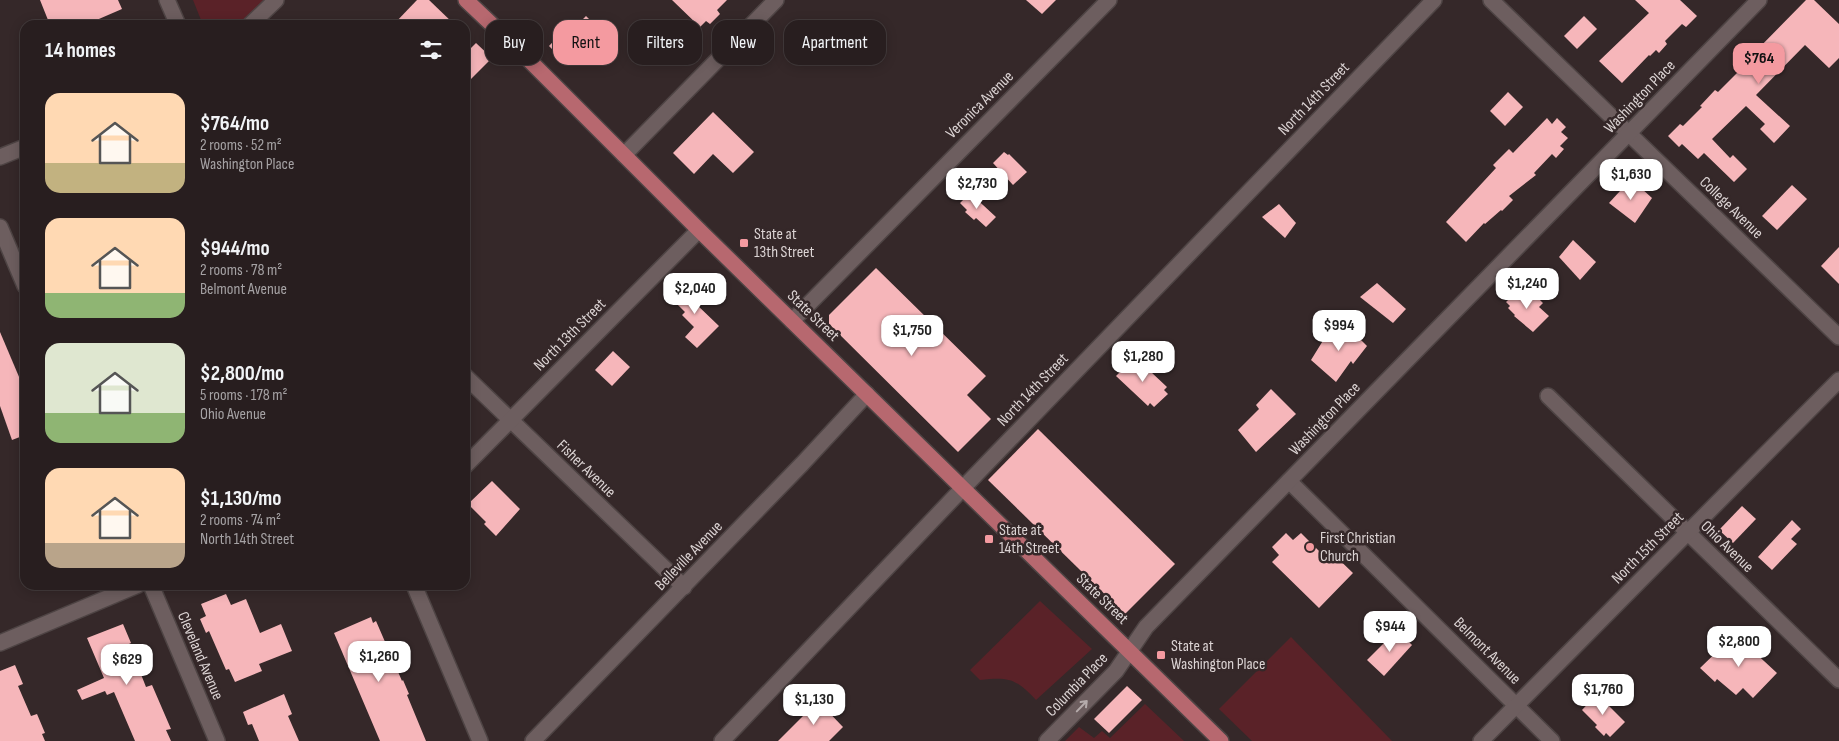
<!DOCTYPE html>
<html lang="en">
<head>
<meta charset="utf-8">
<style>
  :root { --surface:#281e1f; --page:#302728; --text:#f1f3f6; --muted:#a5a2a4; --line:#443c3d; --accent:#f49aa0 }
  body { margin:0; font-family:"Sofia Sans Condensed",sans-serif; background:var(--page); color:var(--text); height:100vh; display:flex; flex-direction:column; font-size:19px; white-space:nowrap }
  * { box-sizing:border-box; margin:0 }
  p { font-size:16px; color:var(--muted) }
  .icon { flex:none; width:28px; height:28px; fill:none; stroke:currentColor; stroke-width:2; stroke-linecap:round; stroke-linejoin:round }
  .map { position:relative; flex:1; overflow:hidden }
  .sheet { position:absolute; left:20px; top:20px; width:450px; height:570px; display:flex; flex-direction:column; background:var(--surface); border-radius:15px; box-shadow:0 2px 12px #0003,0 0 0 1px var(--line) }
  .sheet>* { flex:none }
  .top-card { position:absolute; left:485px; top:20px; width:475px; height:45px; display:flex; gap:10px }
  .price { position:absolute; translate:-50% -42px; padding:0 11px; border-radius:10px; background:#fff; color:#222; font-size:16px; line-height:32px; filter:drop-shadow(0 1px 2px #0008) }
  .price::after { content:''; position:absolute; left:50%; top:30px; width:15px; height:11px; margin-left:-8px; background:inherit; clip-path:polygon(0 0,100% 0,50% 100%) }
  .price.active { background:var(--accent); color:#111 }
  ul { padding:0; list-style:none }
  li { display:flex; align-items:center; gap:15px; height:125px; padding:0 25px }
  li span { display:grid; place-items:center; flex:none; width:140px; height:100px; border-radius:15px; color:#555 }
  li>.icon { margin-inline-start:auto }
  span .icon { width:60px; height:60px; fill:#fffc; stroke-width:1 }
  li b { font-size:21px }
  h2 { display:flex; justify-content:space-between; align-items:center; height:60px; padding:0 25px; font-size:21px }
  .chip { padding:0 18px; border-radius:15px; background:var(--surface); box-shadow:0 2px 12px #0003,0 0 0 1px var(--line); font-size:18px; line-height:45px }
  .chip.active { background:var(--accent); color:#111 }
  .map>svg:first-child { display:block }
</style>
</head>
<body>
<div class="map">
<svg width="1839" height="741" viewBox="0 0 1839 741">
  <rect width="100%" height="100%" fill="#352829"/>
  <g fill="#5a2228">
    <polygon points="193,0 267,0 242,25 203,25"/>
    <path d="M1040,601L1092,649L1036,700C1015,678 1009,677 980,680L970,670Z"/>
    <polygon points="1291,637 1392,741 1252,741 1219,709"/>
    <polygon points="1145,704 1184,741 1065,741 1079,727 1094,738 1102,731 1110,738"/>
  </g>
  <g fill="#f6b6ba">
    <polygon points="40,0 118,0 122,9 85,25 50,25"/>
    <polygon points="417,0 429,0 455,25 393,25"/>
    <polygon points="672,0 727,0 717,10 720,14 710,24 706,21 700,27"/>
    <polygon points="1026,0 1056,0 1042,14"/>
    <polygon points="1635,0 1680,0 1697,16 1686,27 1682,24 1665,41 1667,44 1659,53 1656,50 1650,56 1649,55 1622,83 1599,61 1649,13"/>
    <polygon points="1806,0 1814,0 1839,24 1839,58 1829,68 1805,45 1756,95 1790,126 1774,143 1760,129 1765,124 1746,106 1712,139 1730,158 1733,155 1747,169 1734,182 1704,153 1698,159 1682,144 1679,147 1668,136 1680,124 1683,126 1702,107 1700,106 1715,90 1718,92 1740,70 1737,67 1750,53 1752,55"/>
    <polygon points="586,16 594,24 561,58 549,46 568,26 572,30"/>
    <polygon points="1584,16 1597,29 1577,49 1564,36"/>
    <polygon points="476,43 492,58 465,85 465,54"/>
    <polygon points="1508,92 1523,107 1505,126 1490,111"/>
    <polygon points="713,112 754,152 733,173 713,154 694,174 673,153"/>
    <polygon points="1547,118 1552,124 1557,118 1566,127 1561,132 1568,138 1560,146 1564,149 1556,158 1552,154 1534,173 1536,175 1509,196 1513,200 1502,211 1501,210 1485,224 1484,223 1466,242 1446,222 1496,168 1493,165 1509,149 1513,153"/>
    <polygon points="1004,152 1008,155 1009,154 1027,172 1013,185 993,163"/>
    <polygon points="1631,179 1652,198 1635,223 1609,203"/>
    <polygon points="1792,185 1807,199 1777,230 1762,216"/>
    <polygon points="970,193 996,217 986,227 976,218 974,220 965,212 967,210 960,203"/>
    <polygon points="1279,204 1296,223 1285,238 1262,217"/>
    <polygon points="1573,240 1596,262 1580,280 1559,257"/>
    <polygon points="1839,247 1839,284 1821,266"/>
    <polygon points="876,268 986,376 967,395 991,419 958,452 829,324 829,315"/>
    <polygon points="689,281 703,294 695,303 719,326 697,348 685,337 694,327 682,315 685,312 672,299"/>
    <polygon points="1377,283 1406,309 1393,323 1360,297"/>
    <polygon points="1519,289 1529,297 1533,293 1543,303 1539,307 1549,316 1533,332 1514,316 1515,315 1508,308 1510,306 1506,302"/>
    <polygon points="1342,321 1367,346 1353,364 1351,361 1336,382 1311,360 1324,339 1325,341"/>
    <polygon points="0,332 25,391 25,435 12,440 0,406"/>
    <polygon points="613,351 630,367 612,386 595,370"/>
    <polygon points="1135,357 1167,387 1164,390 1168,394 1154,407 1150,403 1148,406 1116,376"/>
    <polygon points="1271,389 1296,414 1256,452 1238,430 1259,409 1256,405"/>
    <polygon points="1038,429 1175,564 1125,614 988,480"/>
    <polygon points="492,481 520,509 496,536 484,524 486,522 468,504"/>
    <polygon points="1742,506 1756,519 1733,543 1719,530"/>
    <polygon points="1792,520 1801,529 1791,539 1797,544 1772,570 1758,557"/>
    <polygon points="1286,533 1293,540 1301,533 1322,554 1327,548 1353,573 1319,608 1272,562 1279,555 1272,547"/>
    <polygon points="226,594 231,605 246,599 260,633 281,624 292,651 259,664 262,671 235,682 229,669 226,670 209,631 206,633 200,619 206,616 201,604"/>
    <polygon points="371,617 373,623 376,621 402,681 403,680 409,694 407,695 426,741 380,741 334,633"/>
    <polygon points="123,624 131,643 129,644 146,687 152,685 171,729 166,730 171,741 135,741 114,692 107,695 105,691 82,700 77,690 104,678 87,638"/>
    <polygon points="1397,630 1412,645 1384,676 1367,660"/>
    <polygon points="1748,634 1757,642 1751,649 1777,673 1753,698 1743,688 1736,695 1717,679 1715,682 1700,668 1729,640 1735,646"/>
    <polygon points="15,665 23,684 18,686 31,716 37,714 45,733 42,734 45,741 0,741 0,671"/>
    <polygon points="1127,686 1142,700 1109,733 1094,719"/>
    <polygon points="284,694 292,714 288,716 299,741 259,741 252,724 248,725 243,712"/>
    <polygon points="1597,694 1625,722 1610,737 1606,733 1604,736 1595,727 1597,725 1582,710"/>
    <polygon points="818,701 843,727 829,741 778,741"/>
  </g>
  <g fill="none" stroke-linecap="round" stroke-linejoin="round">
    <defs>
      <g id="minor">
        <polyline points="167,0 178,25"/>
        <polyline points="1491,0 1839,337"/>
        <polyline points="250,25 276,0"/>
        <polyline points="624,155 776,0"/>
        <polyline points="0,157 25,147"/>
        <polyline points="0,227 25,286"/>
        <polyline points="792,321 1109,0"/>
        <polyline points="465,376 684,587"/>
        <polyline points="1548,396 1839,680"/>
        <polyline points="465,466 699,230"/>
        <polyline points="1289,481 1552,741"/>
        <polyline points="151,585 217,741"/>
        <polyline points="414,585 480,741"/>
        <polyline points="0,643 138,585"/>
        <polyline points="533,741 802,464 867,394"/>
        <polyline points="722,741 963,488 1434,0"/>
        <polyline points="1047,741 1116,671 1146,627 1759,0"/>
        <polyline points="1481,741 1839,380"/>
      </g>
      <polyline id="major" points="466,0 525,56 699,230 1221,741"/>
    </defs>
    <use href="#minor" stroke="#4e4444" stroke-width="18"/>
    <use href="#major" stroke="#4e4444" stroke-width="18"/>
    <use href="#minor" stroke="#6d5e5f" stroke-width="15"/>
    <use href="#major" stroke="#b7686f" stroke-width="15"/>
  </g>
  <defs><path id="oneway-shaft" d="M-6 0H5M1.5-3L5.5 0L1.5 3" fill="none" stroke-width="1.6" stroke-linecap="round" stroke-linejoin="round" transform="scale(1.25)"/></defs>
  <use stroke="#b5abab" href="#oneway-shaft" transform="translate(1082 706) rotate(-46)"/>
  <g fill="#f49aa0" stroke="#352829" stroke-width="2">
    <rect x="739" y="238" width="10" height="10" rx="2.5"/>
    <rect x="984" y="534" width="10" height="10" rx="2.5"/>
    <circle cx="1310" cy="547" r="5"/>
    <rect x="1156" y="650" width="10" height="10" rx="2.5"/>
  </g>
  <g text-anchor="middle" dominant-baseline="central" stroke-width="5" stroke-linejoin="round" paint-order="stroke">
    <g font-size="16" fill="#dcd4d4" stroke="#352829">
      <text transform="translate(1640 97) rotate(-46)">Washington Place</text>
      <text transform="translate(1314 99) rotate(-46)">North 14th Street</text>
      <text transform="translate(980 105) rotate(-45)">Veronica Avenue</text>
      <text transform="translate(1731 208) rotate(44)">College Avenue</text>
      <text transform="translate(813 316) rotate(44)">State Street</text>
      <text transform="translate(570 335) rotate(-45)">North 13th Street</text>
      <text transform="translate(1033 390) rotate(-46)">North 14th Street</text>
      <text transform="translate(1325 419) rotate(-46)">Washington Place</text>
      <text transform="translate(586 469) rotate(44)">Fisher Avenue</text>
      <text transform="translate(1727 547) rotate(44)">Ohio Avenue</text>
      <text transform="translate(1648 548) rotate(-45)">North 15th Street</text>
      <text transform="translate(689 556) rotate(-46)">Belleville Avenue</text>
      <text transform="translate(1102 599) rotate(44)">State Street</text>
      <text transform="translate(1487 651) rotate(45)">Belmont Avenue</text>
      <text transform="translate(200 656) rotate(67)">Cleveland Avenue</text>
      <text transform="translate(1077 685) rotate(-46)">Columbia Place</text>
    </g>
    <g font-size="16" fill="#dcd4d4" stroke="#352829" text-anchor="start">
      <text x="754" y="234">State at<tspan x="754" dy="18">13th Street</tspan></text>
      <text x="999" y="530">State at<tspan x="999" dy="18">14th Street</tspan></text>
      <text x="1320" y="538">First Christian<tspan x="1320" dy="18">Church</tspan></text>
      <text x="1171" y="646">State at<tspan x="1171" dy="18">Washington Place</tspan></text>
    </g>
  </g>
</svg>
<b class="price active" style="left:1759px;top:85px">$764</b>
<b class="price" style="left:1631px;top:201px">$1,630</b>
<b class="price" style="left:977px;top:210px">$2,730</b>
<b class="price" style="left:1527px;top:310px">$1,240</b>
<b class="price" style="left:695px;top:315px">$2,040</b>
<b class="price" style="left:1339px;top:352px">$994</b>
<b class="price" style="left:912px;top:357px">$1,750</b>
<b class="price" style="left:1143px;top:383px">$1,280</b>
<b class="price" style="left:1390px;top:653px">$944</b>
<b class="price" style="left:1739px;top:668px">$2,800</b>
<b class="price" style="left:379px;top:683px">$1,260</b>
<b class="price" style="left:127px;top:686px">$629</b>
<b class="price" style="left:1603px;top:716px">$1,760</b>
<b class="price" style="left:814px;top:726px">$1,130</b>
<div class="top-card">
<a class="chip">Buy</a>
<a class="chip active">Rent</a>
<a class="chip">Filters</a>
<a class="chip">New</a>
<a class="chip">Apartment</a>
</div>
<section class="sheet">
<h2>14 homes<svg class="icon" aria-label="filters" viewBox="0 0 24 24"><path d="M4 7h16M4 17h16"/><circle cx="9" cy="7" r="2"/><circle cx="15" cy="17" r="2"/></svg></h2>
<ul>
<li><span style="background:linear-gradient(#ffd9b3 70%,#c2b280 0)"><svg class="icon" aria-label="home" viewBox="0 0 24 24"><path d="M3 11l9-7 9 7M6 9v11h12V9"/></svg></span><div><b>$764/mo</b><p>2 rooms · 52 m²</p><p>Washington Place</p></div></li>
<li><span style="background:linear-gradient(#ffd9b3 75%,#8fb573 0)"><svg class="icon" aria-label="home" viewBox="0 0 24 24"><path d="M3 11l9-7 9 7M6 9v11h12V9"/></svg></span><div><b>$944/mo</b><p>2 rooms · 78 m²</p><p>Belmont Avenue</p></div></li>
<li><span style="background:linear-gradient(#dfe7d0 70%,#8fb573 0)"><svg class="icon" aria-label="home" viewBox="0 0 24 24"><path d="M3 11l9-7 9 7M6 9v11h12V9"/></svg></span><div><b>$2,800/mo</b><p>5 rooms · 178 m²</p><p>Ohio Avenue</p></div></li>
<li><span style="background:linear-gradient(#ffd9b3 75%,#b9a48a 0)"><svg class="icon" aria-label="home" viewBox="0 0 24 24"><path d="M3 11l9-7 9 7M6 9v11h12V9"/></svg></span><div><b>$1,130/mo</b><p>2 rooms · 74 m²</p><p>North 14th Street</p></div></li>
</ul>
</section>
</div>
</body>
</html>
